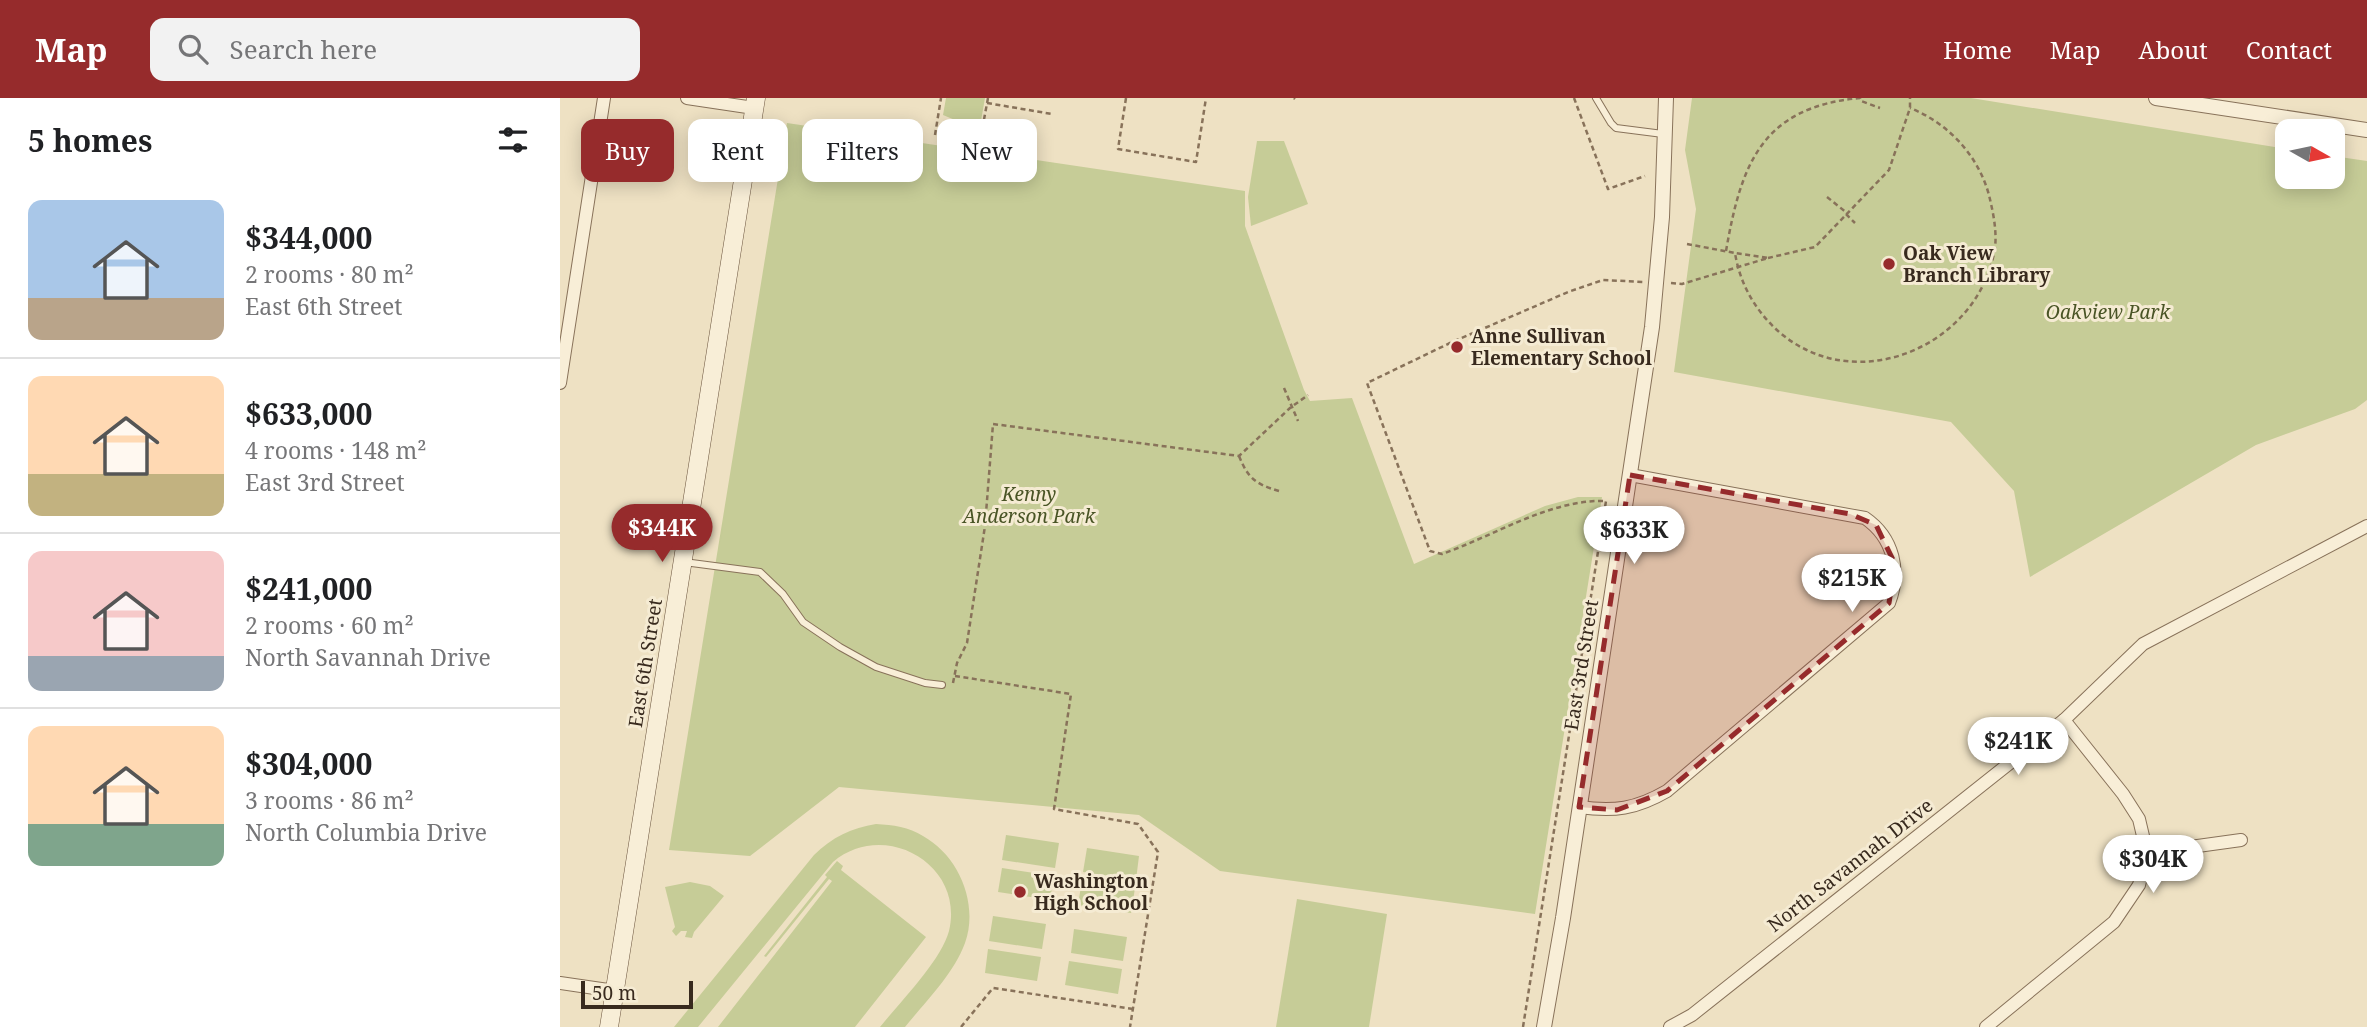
<!DOCTYPE html>
<html lang="en">
<head>
<meta charset="utf-8">
<style>
  :root { --surface:#fff; --page:#f2f2f2; --text:#202124; --muted:#757577; --line:#e0e0e0; --accent:#962b2c }
  body { margin:0; font-family:"Noto Serif",serif; background:var(--page); color:var(--text); height:100vh; display:flex; flex-direction:column; font-size:26px; white-space:nowrap }
  * { box-sizing:border-box; margin:0 }
  p { font-size:23px; color:var(--muted) }
  .icon { flex:none; width:38px; height:38px; fill:none; stroke:currentColor; stroke-width:2; stroke-linecap:round; stroke-linejoin:round }
  .map { position:relative; flex:1; overflow:hidden }
  .panel { display:flex; flex-direction:column; background:var(--surface); width:560px }
  .panel>* { flex:none }
  .banner { position:absolute; left:21px; top:21px; width:665px; height:63px; display:flex; gap:14px }
  .needle { width:46px; rotate:99deg }
  .buttons { position:absolute; left:1715px; top:21px; display:grid; gap:14px }
  .buttons a { display:grid; place-items:center; width:70px; height:70px; border-radius:14px; background:var(--surface); box-shadow:0 4px 18px #0003; font-size:35px }
  .scale { position:absolute; left:21px; bottom:18px; width:112px; box-sizing:border-box; padding-left:7px; border:4px solid #382a1e; border-top:0; font-size:19px; line-height:24px; white-space:nowrap; color:#382a1e; -webkit-text-stroke:5px #f5ebd3; paint-order:stroke }
  .price { position:absolute; translate:-50% -60px; padding:0 16px; border-radius:24px; background:#fff; color:#222; font-size:23px; line-height:46px; filter:drop-shadow(0 2px 4px #0008) }
  .price::after { content:''; position:absolute; left:50%; top:42px; width:21px; height:16px; margin-left:-10px; background:inherit; clip-path:polygon(0 0,100% 0,50% 100%) }
  .price.selected { background:var(--accent); color:#fff }
  ul { padding:0; list-style:none }
  li { display:flex; align-items:center; gap:21px; height:175px; padding:0 28px }
  li+li { border-top:2px solid var(--line) }
  li span { display:grid; place-items:center; flex:none; width:196px; height:140px; border-radius:14px; color:#555 }
  li>.icon { margin-inline-start:auto }
  span .icon { width:84px; height:84px; fill:#fffc; stroke-width:1 }
  li b { font-size:30px }
  h2 { display:flex; justify-content:space-between; align-items:center; height:84px; padding:0 28px; font-size:30px }
  .chip { padding:0 24px; border-radius:14px; background:var(--surface); box-shadow:0 4px 18px #0003; font-size:24px; line-height:63px }
  .chip.selected { background:var(--accent); color:#fff }
  header { display:flex; align-items:center; gap:42px; box-sizing:border-box; height:98px; padding:0 35px; background:var(--accent); color:#fff }
  header strong { font-size:33px }
  nav { display:flex; gap:38px; margin-inline-start:auto; font-size:24px }
  .search { width:490px; height:63px; background:var(--page); display:flex; align-items:center; gap:18px; box-sizing:border-box; padding:0 24px; border-radius:14px; color:var(--muted); font-size:26px }
  main { display:flex; flex:1; min-height:0 }
  .map>svg:first-child { display:block }
</style>
</head>
<body>
<header>
<strong>Map</strong>
<div class="search"><svg class="icon" aria-label="search" viewBox="0 0 24 24"><circle cx="10" cy="10" r="6"/><path d="M15 15l6 6"/></svg>Search here</div>
<nav><a>Home</a><a>Map</a><a>About</a><a>Contact</a></nav>
</header>
<main>
<section class="panel">
<h2>5 homes<svg class="icon" aria-label="filters" viewBox="0 0 24 24"><path d="M4 7h16M4 17h16"/><circle cx="9" cy="7" r="2"/><circle cx="15" cy="17" r="2"/></svg></h2>
<ul>
<li><span style="background:linear-gradient(#a9c7e8 70%,#b9a48a 0)"><svg class="icon" aria-label="home" viewBox="0 0 24 24"><path d="M3 11l9-7 9 7M6 9v11h12V9"/></svg></span><div><b>$344,000</b><p>2 rooms · 80 m²</p><p>East 6th Street</p></div></li>
<li><span style="background:linear-gradient(#ffd9b3 70%,#c2b280 0)"><svg class="icon" aria-label="home" viewBox="0 0 24 24"><path d="M3 11l9-7 9 7M6 9v11h12V9"/></svg></span><div><b>$633,000</b><p>4 rooms · 148 m²</p><p>East 3rd Street</p></div></li>
<li><span style="background:linear-gradient(#f6c9c9 75%,#9aa5b1 0)"><svg class="icon" aria-label="home" viewBox="0 0 24 24"><path d="M3 11l9-7 9 7M6 9v11h12V9"/></svg></span><div><b>$241,000</b><p>2 rooms · 60 m²</p><p>North Savannah Drive</p></div></li>
<li><span style="background:linear-gradient(#ffd9b3 70%,#7fa58c 0)"><svg class="icon" aria-label="home" viewBox="0 0 24 24"><path d="M3 11l9-7 9 7M6 9v11h12V9"/></svg></span><div><b>$304,000</b><p>3 rooms · 86 m²</p><p>North Columbia Drive</p></div></li>
</ul>
</section>
<div class="map">
<svg width="1807" height="929" viewBox="0 0 1807 929">
  <rect width="100%" height="100%" fill="#eee1c3"/>
  <g fill="#c6cc97">
    <polygon points="386,0 425,0 418,40 403,40 396,37 395,22 383,17"/>
    <polygon points="1132,0 1411,0 1727,51 1727,79 1773,79 1773,58 1807,63 1807,302 1795,311 1696,347 1470,479 1454,393 1391,324 1114,274 1136,111 1125,52"/>
    <polygon points="227,25 685,93 685,128 744,292 750,303 792,300 854,466 985,408 1018,399 1042,399 975,816 660,773 579,717 279,689 190,758 109,752"/>
    <polygon points="697,43 724,43 748,106 691,128 688,99"/>
    <path d="M316,726C333,727 349,729 363,738C399,758 419,806 405,845C393,877 366,903 345,929H320C340,904 381,863 389,833C405,766 324,721 273,764L138,929H114L254,757C272,739 292,730 316,726Z"/>
    <polygon points="446,737 499,745 495,770 442,762"/>
    <polygon points="527,750 579,758 576,782 523,774"/>
    <polygon points="277,763 283,768 281,772 366,839 295,929 158,929 272,783 269,781 206,859 204,858 267,779 265,777"/>
    <polygon points="442,770 494,778 490,802 438,794"/>
    <polygon points="522,782 575,790 571,815 518,807"/>
    <polygon points="130,784 150,788 164,798 134,834 132,840 125,839 127,833 121,833 116,838 112,833 115,829 105,789"/>
    <polygon points="737,801 827,816 809,929 716,929"/>
    <polygon points="433,818 486,826 482,851 429,843"/>
    <polygon points="514,831 567,839 563,863 511,855"/>
    <polygon points="428,851 481,859 477,883 425,875"/>
    <polygon points="509,863 562,871 558,896 505,887"/>
  </g>
  <g fill="none" stroke-linecap="round" stroke-linejoin="round">
    <defs>
      <g id="service">
        <polyline points="1036,0 1051,25 1056,30 1103,36"/>
        <polyline points="124,464 200,474 223,496 243,524 280,549 316,569 365,585 382,587"/>
      </g>
      <g id="minor">
        <polyline points="127,0 194,10"/>
        <polyline points="0,285 44,0"/>
        <path d="M1019,709C1054,714 1076,711 1107,693L1329,505C1341,474 1334,440 1305,420L1070,377"/>
        <polyline points="1587,755 1681,742"/>
        <polyline points="0,885 55,893"/>
        <polyline points="1110,929 1132,917 1504,622 1583,546 1807,428"/>
        <polyline points="1426,929 1554,824 1579,787 1587,755 1579,721 1563,696 1504,622"/>
      </g>
      <g id="tertiary">
        <polyline points="1596,0 1807,32"/>
        <polyline points="984,929 1003,820 1092,229 1102,119 1106,0"/>
      </g>
      <polyline id="secondary" points="49,929 196,0"/>
    </defs>
    <use href="#service" stroke="#88725a" stroke-width="8"/>
    <use href="#minor" stroke="#88725a" stroke-width="14"/>
    <use href="#tertiary" stroke="#88725a" stroke-width="16"/>
    <use href="#secondary" stroke="#6a533d" stroke-width="19"/>
    <g stroke="#88725a" stroke-width="2.5" stroke-dasharray="5 3.5" stroke-linecap="butt">
      <polyline points="428,0 420,43 475,54"/>
      <polyline points="566,0 558,51 636,64 646,0"/>
      <polyline points="734,0 735,1"/>
      <polyline points="1014,0 1048,91 1085,78"/>
      <polyline points="427,5 492,16"/>
      <polyline points="375,37 381,0"/>
      <polyline points="1267,99 1287,115"/>
      <polyline points="1286,116 1295,125"/>
      <path d="M1127,146L1175,155C1180,186 1195,212 1218,233C1295,301 1419,249 1435,150C1437,132 1433,114 1429,97C1418,57 1388,25 1350,10"/>
      <path d="M1166,153C1181,67 1201,9 1300,0L1301,3L1320,10"/>
      <polyline points="1208,160 1255,149 1329,72 1350,10 1350,0"/>
      <polyline points="1111,185 1122,186 1208,160 1175,155"/>
      <polyline points="724,290 738,323"/>
      <path d="M679,358C688,380 695,386 719,393"/>
      <polyline points="395,578 511,596 494,711 578,726 598,754 570,929"/>
      <polyline points="393,585 397,565 407,545 425,428 433,326 679,358 730,310 748,297"/>
      <polyline points="401,929 433,890 573,911"/>
      <path d="M963,929L1046,403C990,401 934,438 882,456L870,453L807,285L890,245L1008,194L1043,182L1084,184"/>
    </g>
    <use href="#service" stroke="#f8eed7" stroke-width="6"/>
    <use href="#minor" stroke="#f8eed7" stroke-width="12"/>
    <use href="#tertiary" stroke="#f8eed7" stroke-width="14"/>
    <use href="#secondary" stroke="#f8eed7" stroke-width="18"/>
  </g>
  <path fill="#962b2c" fill-opacity="0.2" stroke="#962b2c" stroke-width="5" stroke-dasharray="14 9" stroke-linejoin="round" d="M1070,377L1290,416L1316,427L1335,466L1329,505L1107,693L1057,712L1019,709Z"/>
  <g fill="#962b2c" stroke="#f5ebd3" stroke-width="2.5">
    <circle cx="1329" cy="166" r="7"/>
    <circle cx="897" cy="249" r="7"/>
    <circle cx="460" cy="794" r="7"/>
  </g>
  <g text-anchor="middle" dominant-baseline="central" stroke-width="6" stroke-linejoin="round" paint-order="stroke">
    <g font-size="19" font-weight="bold" fill="#382a1e" stroke="#f5ebd3" text-anchor="start">
      <text x="1343" y="155">Oak View<tspan x="1343" dy="22">Branch Library</tspan></text>
      <text x="911" y="238">Anne Sullivan<tspan x="911" dy="22">Elementary School</tspan></text>
      <text x="474" y="783">Washington<tspan x="474" dy="22">High School</tspan></text>
    </g>
    <g font-size="19" font-style="italic" fill="#495425" stroke="#f5ebd3">
      <text x="1548" y="214">Oakview Park</text>
      <text x="469" y="396">Kenny<tspan x="469" dy="22">Anderson Park</tspan></text>
    </g>
    <g font-size="19" fill="#382a1e" stroke="#f5ebd3">
      <text transform="translate(85 565) rotate(-81)">East 6th Street</text>
      <text transform="translate(1021 567) rotate(-81)">East 3rd Street</text>
      <text transform="translate(1290 767) rotate(-38)">North Savannah Drive</text>
    </g>
  </g>
</svg>
<div class="buttons">
<a><svg class="needle" viewBox="-14 -14 28 28"><path d="M0-13l5 13h-10z" fill="#e53935"/><path d="M0 13l5-13h-10z" fill="#757577"/></svg></a>
</div>
<div class="scale">50 m</div>
<b class="price selected" style="left:102px;top:466px">$344K</b>
<b class="price" style="left:1074px;top:468px">$633K</b>
<b class="price" style="left:1292px;top:516px">$215K</b>
<b class="price" style="left:1458px;top:679px">$241K</b>
<b class="price" style="left:1593px;top:797px">$304K</b>
<div class="banner">
<a class="chip selected">Buy</a>
<a class="chip">Rent</a>
<a class="chip">Filters</a>
<a class="chip">New</a>
</div>
</div>
</main>
</body>
</html>
